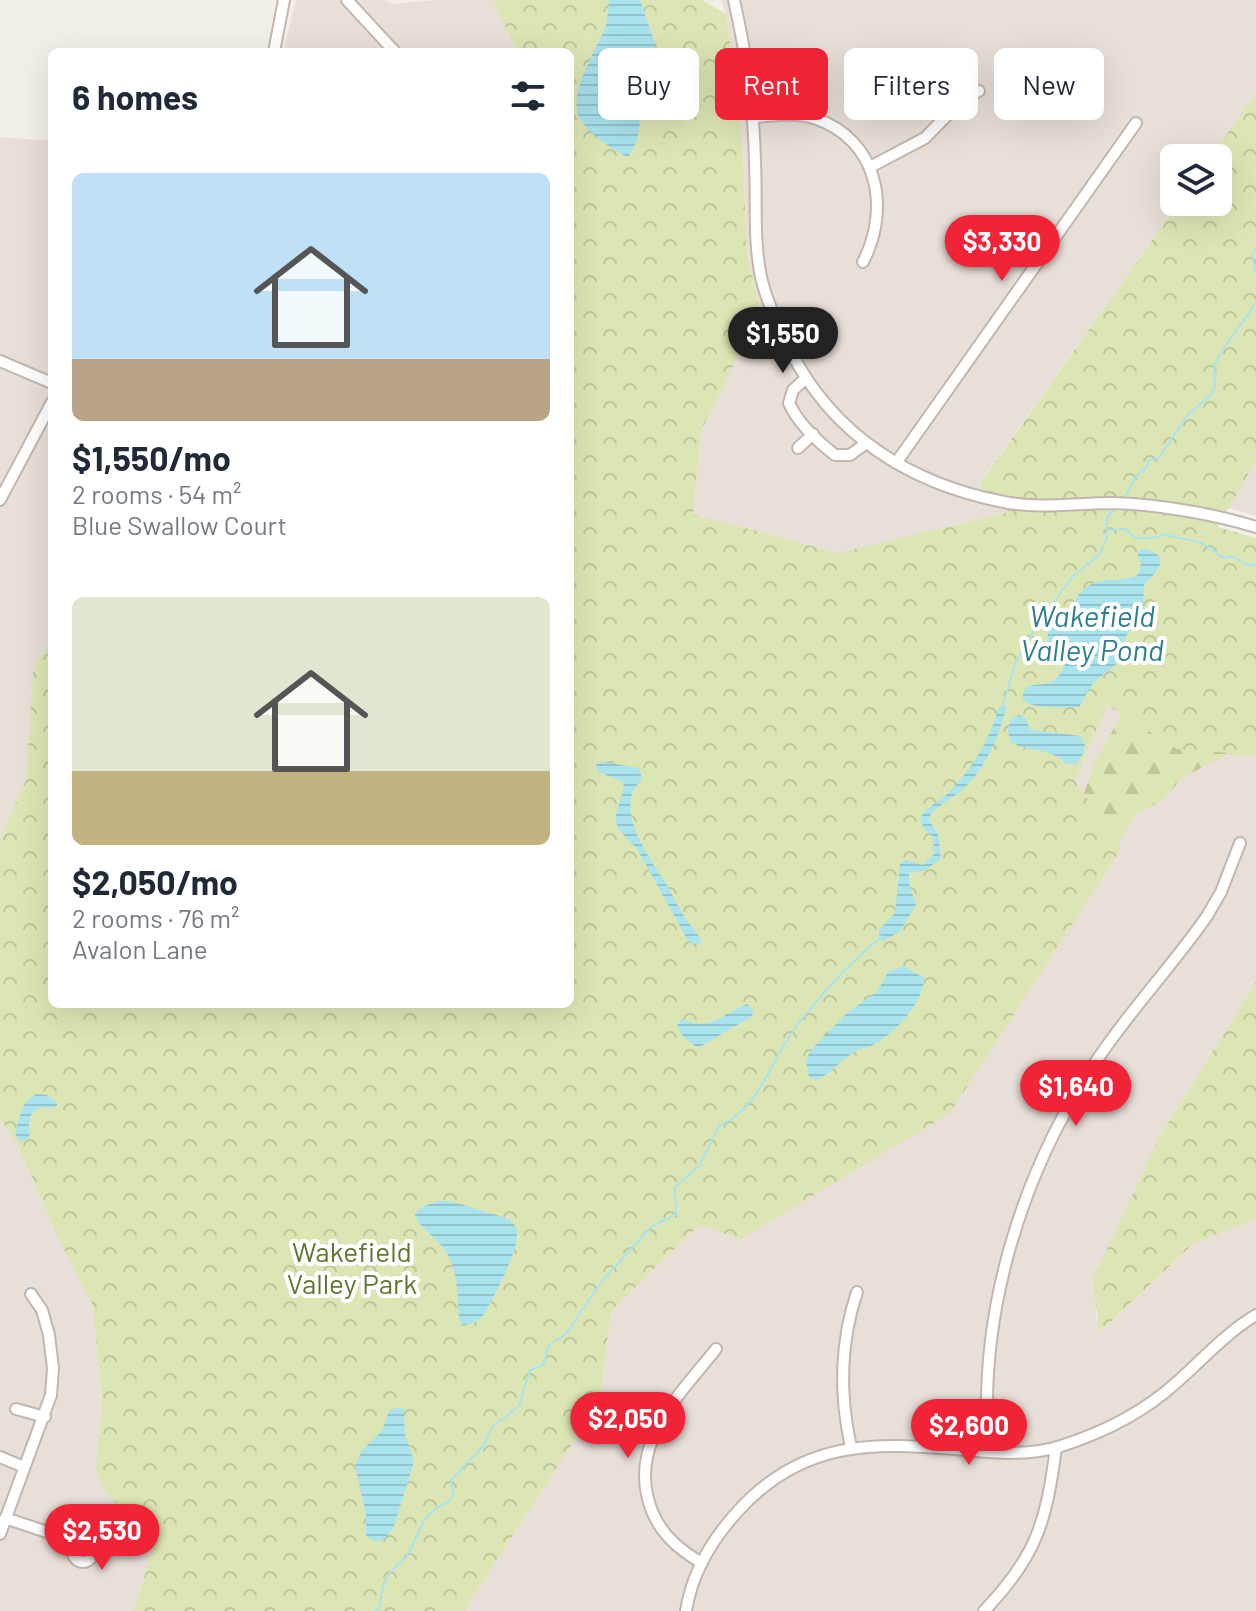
<!DOCTYPE html>
<html lang="en">
<head>
<meta charset="utf-8">
<style>
  :root { --surface:#fff; --page:#f2f2f3; --text:#1f2937; --muted:#747a83; --accent:#f12337 }
  body { margin:0; font-family:Barlow,sans-serif; background:var(--page); color:var(--text); height:100vh; display:flex; flex-direction:column; font-size:30px; white-space:nowrap }
  * { box-sizing:border-box; margin:0 }
  p { font-size:26px; color:var(--muted) }
  .icon { flex:none; width:44px; height:44px; fill:none; stroke:currentColor; stroke-width:2; stroke-linecap:round; stroke-linejoin:round }
  .map { position:relative; flex:1; overflow:hidden }
  .panel { position:absolute; left:48px; top:48px; width:526px; height:960px; display:flex; flex-direction:column; background:var(--surface); border-radius:12px; box-shadow:0 8px 32px #0002 }
  .panel>* { flex:none }
  .hud { position:absolute; left:598px; top:48px; width:538px; height:72px; display:flex; gap:16px }
  .controls { position:absolute; left:1160px; top:144px; display:grid; gap:16px }
  .controls a { display:grid; place-items:center; width:72px; height:72px; border-radius:12px; background:var(--surface); box-shadow:0 8px 32px #0002; font-size:40px }
  .price { position:absolute; translate:-50% -68px; padding:0 18px; border-radius:28px; background:var(--accent); color:#fff; font-size:26px; line-height:52px; filter:drop-shadow(0 2px 4px #0008) }
  .price::after { content:''; position:absolute; left:50%; top:48px; width:24px; height:18px; margin-left:-12px; background:inherit; clip-path:polygon(0 0,100% 0,50% 100%) }
  .price.active { background:#222; color:#fff }
  ul { padding:0; list-style:none }
  li { display:grid; align-content:center; gap:16px; height:424px; padding:0 24px }
  li span { display:grid; place-items:center; height:248px; border-radius:12px; color:#555 }
  li>.icon { margin-inline-start:auto }
  span .icon { width:144px; height:144px; fill:#fffc; stroke-width:1 }
  li b { font-size:34px }
  h2 { display:flex; justify-content:space-between; align-items:center; height:96px; padding:0 24px; font-size:34px }
  .pill { padding:0 28px; border-radius:12px; background:var(--surface); box-shadow:0 8px 32px #0002; font-size:28px; line-height:72px }
  .pill.active { background:var(--accent); color:#fff }
  .map>svg:first-child { display:block }
</style>
</head>
<body>
<div class="map">
<svg width="1256" height="1611" viewBox="0 0 1256 1611">
  <defs>
    <pattern id="forest-firs" width="22" height="20" patternUnits="userSpaceOnUse" patternTransform="scale(2)"><rect width="22" height="20" fill="#dce6b4"/><path d="M5 1l3.5 6h-7zM16 11l3.5 6h-7z" fill="#bec69c"/></pattern>
    <pattern id="park-crowns" width="20" height="18" patternUnits="userSpaceOnUse" patternTransform="scale(2)"><rect width="20" height="18" fill="#dce6b4"/><path d="M2 6a3 3 0 1 1 6 0M12 15a3 3 0 1 1 6 0" fill="none" stroke="#bec69c"/></pattern>
    <pattern id="water-rules" width="6" height="5" patternUnits="userSpaceOnUse" patternTransform="scale(2)"><rect width="6" height="5" fill="#a9e3ee"/><path d="M0 2.5h6" fill="none" stroke="#93c4cd"/></pattern>
  </defs>
  <rect width="100%" height="100%" fill="#f4eee9"/>
  <g fill="#e8dfd8">
    <polygon points="296,0 386,0 392,4 436,0 493,0 513,44 514,52 283,52"/>
    <polygon points="721,0 1256,0 1256,92 1210,158 1174,158 1174,202 1179,202 979,484 1010,512 838,553 693,514 701,432 760,310 747,252 741,119 726,14"/>
    <polygon points="0,137 52,141 52,637 33,669 26,780 0,838"/>
    <polygon points="1256,461 1256,516 1229,508"/>
    <polygon points="1107,705 1177,749 1256,755 1256,982 1160,1136 1095,1312 1100,1333 1194,1243 1256,1219 1256,1611 464,1611 600,1401 611,1311 699,1225 1075,781"/>
    <polygon points="0,1118 18,1146 57,1236 92,1304 102,1400 97,1469 105,1491 121,1509 134,1515 156,1536 134,1611 0,1611"/>
  </g>
  <polygon fill="url(#forest-firs)" points="1256,540 1256,757 1227,755 1183,777 1163,800 1137,813 1111,856 1081,802 1094,765 1142,676"/>
  <g fill="url(#park-crowns)">
    <polygon points="493,0 702,0 726,14 741,119 747,252 760,310 701,432 693,514 838,553 1009,512 979,485 1179,202 1218,202 1218,158 1210,158 1256,92 1256,461 1218,527 1256,538 1256,755 1177,749 1107,705 1075,781 1121,849 950,1113 741,1239 699,1225 611,1311 600,1401 464,1611 134,1611 156,1536 134,1515 121,1509 105,1491 96,1469 102,1400 92,1304 57,1236 18,1146 0,1118 0,838 26,780 33,669 52,637 52,1004 570,1004 570,52 514,52 513,44"/>
    <polygon points="1256,982 1256,1219 1194,1243 1099,1333 1093,1279 1160,1136"/>
  </g>
  <g fill="url(#water-rules)">
    <path d="M609,0H640L655,43L654,58L646,83L637,140L629,156H625C609,146 592,137 581,120C565,95 598,49 606,25C608,17 608,8 609,0Z"/>
    <path d="M1144,549C1174,555 1156,573 1144,585L1143,606L1146,611L1138,617L1125,638L1119,662L1093,683L1079,707C1063,707 1034,710 1023,700C1021,678 1040,689 1053,681C1059,677 1063,670 1065,664L1063,655L1048,643V629C1053,624 1059,621 1063,617C1074,605 1078,589 1094,583C1109,577 1125,583 1139,574L1141,564L1137,553Z"/>
    <path d="M1007,706C998,738 987,767 962,790C951,799 934,807 928,819L938,834L941,859L923,871L909,872V884L916,905L900,931L882,942L878,931L895,913L900,864L905,860L923,865L934,854L933,837L925,830L920,819C925,807 938,803 947,794C973,768 989,741 999,707Z"/>
    <path d="M1020,715L1026,719L1030,730L1080,736L1085,744L1083,754L1076,764H1067C1047,745 1031,754 1011,742C1006,731 1007,717 1020,715Z"/>
    <path d="M603,762L639,768L642,780C610,806 652,861 667,885C673,896 678,907 685,918C691,927 699,932 701,943L692,944L687,939L637,849L619,830L615,818L625,783L597,771L596,764Z"/>
    <path d="M904,966L924,978C924,1003 894,1034 873,1045C868,1048 861,1048 856,1051C841,1059 832,1073 816,1080L809,1077L806,1062L810,1051L848,1012L877,992L888,972Z"/>
    <path d="M747,1004L754,1011L751,1017L703,1045L697,1047C688,1042 681,1036 677,1026L681,1019C711,1032 721,1015 747,1004Z"/>
    <path d="M37,1094L47,1095L58,1103L55,1108C30,1105 27,1116 30,1138L20,1142L15,1133C20,1118 21,1100 37,1094Z"/>
    <path d="M437,1201C454,1200 469,1207 485,1212C495,1215 505,1216 513,1223C529,1236 493,1297 485,1313C479,1321 472,1325 462,1325L459,1319C457,1291 459,1265 440,1244C432,1235 419,1226 415,1215L420,1208Z"/>
    <polygon points="398,1407 404,1409 405,1434 414,1462 393,1529 382,1541 371,1540 366,1535 366,1514 355,1466 362,1450 382,1431 389,1411"/>
  </g>
  <g fill="none" stroke-linecap="round" stroke-linejoin="round">
    <g stroke="#a9e3ee" stroke-width="2">
      <polyline points="1256,248 1252,255 1256,273"/>
      <polyline points="1123,500 1137,475 1145,469 1149,460 1159,458 1188,414 1209,397 1215,387 1214,365 1226,345 1256,303"/>
      <path d="M1109,530L1125,529C1128,531 1130,534 1133,536C1139,541 1151,536 1159,537L1163,534C1176,539 1190,538 1203,544C1212,548 1216,555 1225,558L1232,556L1245,564L1256,565"/>
      <polyline points="1002,708 1015,664 1036,627 1073,576 1098,556 1107,538 1107,517 1116,508"/>
      <path d="M374,1611L379,1609C381,1594 383,1579 394,1568C399,1563 404,1560 408,1555C421,1530 420,1513 449,1502L453,1495L451,1480L484,1445L493,1426L519,1406L530,1370L543,1365L549,1345L566,1334L601,1282L651,1227L676,1214L675,1187L699,1166L719,1126C758,1110 770,1063 793,1031C819,996 848,964 882,936"/>
    </g>
    <defs>
      <g id="minor">
        <polyline points="347,0 395,52"/>
        <path d="M734,0C746,53 754,108 755,162C757,200 753,239 761,277C767,302 778,327 790,350C833,435 910,484 1004,502C1038,509 1077,503 1113,503C1155,504 1215,514 1256,527"/>
        <polyline points="274,52 284,0"/>
        <path d="M752,117C772,116 794,112 814,118C878,139 891,208 863,262"/>
        <polyline points="870,167 925,138 960,102 979,91"/>
        <polyline points="0,361 52,383"/>
        <path d="M804,380L793,390L789,403C797,422 818,442 835,455H850L865,444"/>
        <polyline points="798,448 813,434"/>
        <polyline points="896,463 1136,123"/>
        <polyline points="0,500 52,402"/>
        <polyline points="16,1409 45,1417"/>
        <path d="M851,1447C839,1394 840,1343 857,1292"/>
        <path d="M989,1452C977,1318 1020,1177 1093,1066C1127,1013 1171,968 1207,916L1221,892L1240,843"/>
        <polyline points="0,1457 24,1467"/>
        <polyline points="5,1518 65,1538 75,1545"/>
        <polyline points="0,1534 51,1395 53,1368 49,1335 42,1310 31,1294"/>
        <circle cx="83" cy="1552" r="10"/>
        <path d="M702,1563C676,1548 656,1530 648,1499C632,1439 681,1393 716,1349"/>
        <path d="M686,1611C692,1573 713,1538 739,1510C804,1439 876,1442 964,1450C996,1453 1030,1456 1061,1446C1105,1432 1143,1413 1177,1382C1203,1359 1226,1333 1256,1315"/>
        <path d="M984,1611C1037,1556 1046,1522 1056,1448"/>
      </g>
    </defs>
    <use href="#minor" stroke="#c2b7af" stroke-width="14"/>
    <use href="#minor" stroke="#fff" stroke-width="10"/>
  </g>
  <g text-anchor="middle" dominant-baseline="central" stroke-width="8" stroke-linejoin="round" paint-order="stroke">
    <g font-size="28" fill="#5c782d" stroke="#fff">
      <text x="352" y="1251">Wakefield<tspan x="352" dy="32">Valley Park</tspan></text>
    </g>
    <g font-size="30" font-style="italic" fill="#2d7f90" stroke="#fff">
      <text x="1092" y="615">Wakefield<tspan x="1092" dy="34">Valley Pond</tspan></text>
    </g>
  </g>
</svg>
<div class="controls">
<a><svg class="icon" aria-label="layers" viewBox="0 0 24 24"><path d="M12 4l9 5-9 5-9-5zM3 14l9 5 9-5"/></svg></a>
</div>
<b class="price" style="left:1002px;top:283px">$3,330</b>
<b class="price active" style="left:783px;top:375px">$1,550</b>
<b class="price" style="left:1076px;top:1128px">$1,640</b>
<b class="price" style="left:628px;top:1460px">$2,050</b>
<b class="price" style="left:969px;top:1467px">$2,600</b>
<b class="price" style="left:102px;top:1572px">$2,530</b>
<div class="hud">
<a class="pill">Buy</a>
<a class="pill active">Rent</a>
<a class="pill">Filters</a>
<a class="pill">New</a>
</div>
<section class="panel">
<h2>6 homes<svg class="icon" aria-label="filters" viewBox="0 0 24 24"><path d="M4 7h16M4 17h16"/><circle cx="9" cy="7" r="2"/><circle cx="15" cy="17" r="2"/></svg></h2>
<ul>
<li><span style="background:linear-gradient(#bfe0f5 75%,#b9a48a 0)"><svg class="icon" aria-label="home" viewBox="0 0 24 24"><path d="M3 11l9-7 9 7M6 9v11h12V9"/></svg></span><div><b>$1,550/mo</b><p>2 rooms · 54 m²</p><p>Blue Swallow Court</p></div></li>
<li><span style="background:linear-gradient(#dfe7d0 70%,#c2b280 0)"><svg class="icon" aria-label="home" viewBox="0 0 24 24"><path d="M3 11l9-7 9 7M6 9v11h12V9"/></svg></span><div><b>$2,050/mo</b><p>2 rooms · 76 m²</p><p>Avalon Lane</p></div></li>
</ul>
</section>
</div>
</body>
</html>
